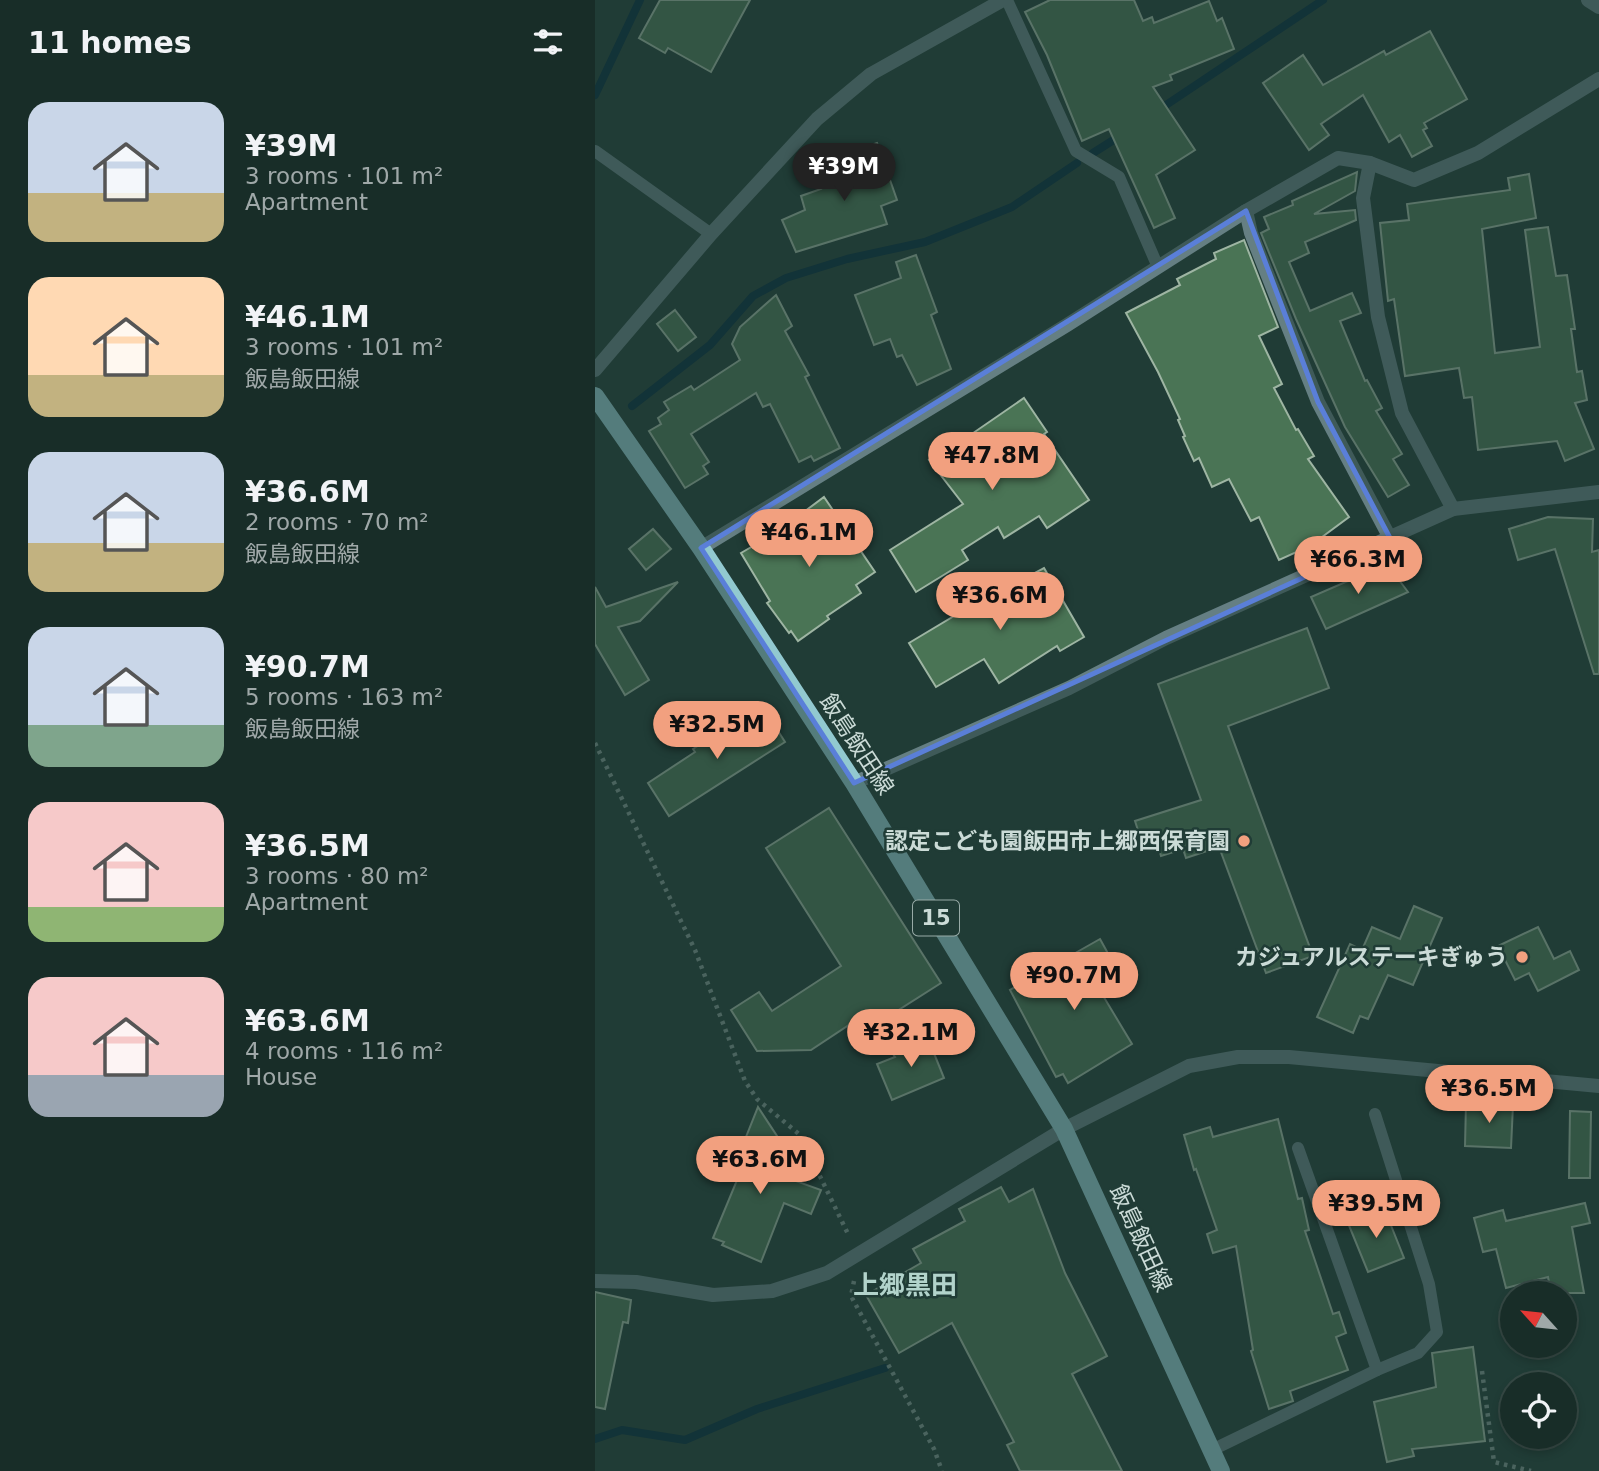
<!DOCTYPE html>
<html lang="en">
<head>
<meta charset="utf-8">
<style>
  :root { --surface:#182d28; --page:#253934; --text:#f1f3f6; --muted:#9fa8a8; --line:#364945; --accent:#f2a07f }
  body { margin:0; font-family:"DejaVu Sans","Noto Sans JP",sans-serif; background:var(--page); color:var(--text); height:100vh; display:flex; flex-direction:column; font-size:26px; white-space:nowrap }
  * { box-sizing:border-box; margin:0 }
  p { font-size:23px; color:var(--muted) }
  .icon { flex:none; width:38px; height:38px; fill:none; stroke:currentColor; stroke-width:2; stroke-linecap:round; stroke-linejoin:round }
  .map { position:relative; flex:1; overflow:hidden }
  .side { display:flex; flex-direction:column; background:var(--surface); width:595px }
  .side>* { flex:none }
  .needle { width:46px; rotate:297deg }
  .buttons { position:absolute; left:905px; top:1281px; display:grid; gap:14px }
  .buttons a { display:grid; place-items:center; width:77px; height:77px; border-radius:50%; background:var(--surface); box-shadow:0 4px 10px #0003,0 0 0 2px var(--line); font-size:35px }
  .price { position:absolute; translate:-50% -60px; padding:0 16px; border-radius:24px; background:var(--accent); color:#111; font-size:23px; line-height:46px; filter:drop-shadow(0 2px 4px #0008) }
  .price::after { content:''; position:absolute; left:50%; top:42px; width:21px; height:16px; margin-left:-10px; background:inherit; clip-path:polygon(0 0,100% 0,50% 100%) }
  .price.selected { background:#222; color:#fff }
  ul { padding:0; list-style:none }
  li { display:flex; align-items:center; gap:21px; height:175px; padding:0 28px }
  li span { display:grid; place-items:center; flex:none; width:196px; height:140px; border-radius:21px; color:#555 }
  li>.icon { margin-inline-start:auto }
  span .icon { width:84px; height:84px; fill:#fffc; stroke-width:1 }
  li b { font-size:30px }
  h2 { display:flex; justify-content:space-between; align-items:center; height:84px; padding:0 28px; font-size:30px }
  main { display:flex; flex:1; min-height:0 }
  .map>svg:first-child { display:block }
</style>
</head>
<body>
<main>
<section class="side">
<h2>11 homes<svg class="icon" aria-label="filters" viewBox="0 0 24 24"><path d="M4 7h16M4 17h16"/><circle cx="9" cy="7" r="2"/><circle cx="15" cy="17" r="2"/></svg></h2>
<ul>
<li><span style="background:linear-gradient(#c9d6e8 65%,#c2b280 0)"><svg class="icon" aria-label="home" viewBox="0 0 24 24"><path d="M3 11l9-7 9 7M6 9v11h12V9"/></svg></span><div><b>¥39M</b><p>3 rooms · 101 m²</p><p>Apartment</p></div></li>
<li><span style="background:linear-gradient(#ffd9b3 70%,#c2b280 0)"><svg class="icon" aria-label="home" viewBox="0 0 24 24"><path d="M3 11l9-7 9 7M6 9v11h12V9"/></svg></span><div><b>¥46.1M</b><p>3 rooms · 101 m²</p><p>飯島飯田線</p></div></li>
<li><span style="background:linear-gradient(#c9d6e8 65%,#c2b280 0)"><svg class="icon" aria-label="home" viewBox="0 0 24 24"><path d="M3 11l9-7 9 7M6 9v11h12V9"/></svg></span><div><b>¥36.6M</b><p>2 rooms · 70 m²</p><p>飯島飯田線</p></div></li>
<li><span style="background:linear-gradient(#c9d6e8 70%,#7fa58c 0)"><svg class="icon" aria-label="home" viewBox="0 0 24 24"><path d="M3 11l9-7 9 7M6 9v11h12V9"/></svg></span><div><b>¥90.7M</b><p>5 rooms · 163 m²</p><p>飯島飯田線</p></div></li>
<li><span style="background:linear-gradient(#f6c9c9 75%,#8fb573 0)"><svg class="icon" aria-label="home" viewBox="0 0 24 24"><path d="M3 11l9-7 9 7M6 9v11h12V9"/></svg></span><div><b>¥36.5M</b><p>3 rooms · 80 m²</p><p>Apartment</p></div></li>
<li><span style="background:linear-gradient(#f6c9c9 70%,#9aa5b1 0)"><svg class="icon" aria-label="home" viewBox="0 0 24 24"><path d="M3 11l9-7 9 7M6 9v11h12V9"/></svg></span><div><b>¥63.6M</b><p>4 rooms · 116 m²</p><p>House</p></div></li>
</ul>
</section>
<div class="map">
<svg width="1004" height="1471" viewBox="0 0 1004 1471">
  <rect width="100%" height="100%" fill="#203c36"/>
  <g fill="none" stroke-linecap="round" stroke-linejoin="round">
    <g stroke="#00283a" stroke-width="8">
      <polyline points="0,95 45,0"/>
      <polyline points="562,111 728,0"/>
      <polyline points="498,153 528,134"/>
      <polyline points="37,406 115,345 158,296 191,278 252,259 330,242 417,207 482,163"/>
      <polyline points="0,1439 27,1430 90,1440 162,1409 290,1368"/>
    </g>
  </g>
  <g fill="#4a7455" stroke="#9eb5a3" stroke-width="2">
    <polygon points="65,0 155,0 116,72 73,48 70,53 44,38"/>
    <polygon points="455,0 539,0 548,21 557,17 559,23 614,1 622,21 627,18 639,49 575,75 577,80 558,87 600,150 561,175 580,218 559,228 514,129 487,141 452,55 430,12"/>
    <polygon points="835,31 872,99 829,123 832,128 828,130 837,146 817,157 805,135 794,142 768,95 726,124 734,135 714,150 668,83 708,55 728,85 789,51 791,55"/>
    <polygon points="282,143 302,200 286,206 292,224 201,252 187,220 210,210 206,196 226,189 223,183 256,172 250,154"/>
    <polygon points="762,172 760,191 719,214 760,210 761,220 710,242 714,253 694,262 715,311 757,293 766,313 745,321 770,381 772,380 787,408 781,411 807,454 798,459 814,485 793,497 750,427 701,319 666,233 674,229 669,217 698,205 697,201"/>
    <polygon points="934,174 941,218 887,229 900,353 945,347 930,230 953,227 961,276 972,275 980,329 976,329 982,372 987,371 992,400 980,403 999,449 970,461 962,441 883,450 877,397 869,398 864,368 810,376 799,299 793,301 785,223 814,220 812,204 915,190 913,178"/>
    <polygon points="649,240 683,327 664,336 687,384 679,388 701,430 703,429 719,456 713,459 754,517 715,546 684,560 664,517 656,521 634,479 617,487 604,458 599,461 588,437 590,436 583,420 585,419 563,372 531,313 585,285 582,279 621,259 619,253"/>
    <polygon points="321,255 342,312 336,315 356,369 322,385 307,355 302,357 295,339 279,345 260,295 306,278 301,262"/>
    <polygon points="181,295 197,326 190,331 214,375 210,377 245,448 219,461 216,456 204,462 175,404 168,407 161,393 96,434 114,462 108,466 113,474 90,488 54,431 66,424 63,418 74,410 69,402 96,386 99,390 145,360 137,344 145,327"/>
    <polygon points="80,310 101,337 83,351 62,324"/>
    <polygon points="429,398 452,432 449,434 494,500 452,528 444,516 409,538 403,527 367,550 373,560 321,592 295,550 368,504 334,460 368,434 371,438"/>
    <polygon points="229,497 280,572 261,585 266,593 232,616 234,619 203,641 196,631 194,633 172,603 175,601 146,553 182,532"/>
    <polygon points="953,517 998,519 997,552 1004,550 1004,674 999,674 960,549 923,560 914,529"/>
    <polygon points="58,529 76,549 51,570 34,549"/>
    <polygon points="792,564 813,592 731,629 716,597"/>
    <polygon points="449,568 489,637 465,651 462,646 404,683 389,659 341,687 314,643 401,591 402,593"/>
    <polygon points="83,582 45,621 23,627 54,680 30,695 0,644 0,587 11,607"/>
    <polygon points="712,628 734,688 633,726 718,956 671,973 624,847 591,858 588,849 566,856 563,845 549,849 540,821 606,800 563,684"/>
    <polygon points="167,706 190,742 74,816 53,783 100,752 98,749"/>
    <polygon points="234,808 346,983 280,1025 272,1013 216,1050 162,1051 136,1010 164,992 177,1011 246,966 171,848"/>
    <polygon points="819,906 847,918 818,985 793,975 773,1019 765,1016 758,1033 722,1017 755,944 767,950 777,927 805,939"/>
    <polygon points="943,927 959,959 975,951 984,970 943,991 934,973 920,980 903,946"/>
    <polygon points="505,939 526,977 504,989 537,1044 473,1083 468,1074 461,1077 415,990"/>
    <polygon points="332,1036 349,1078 297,1100 282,1064 300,1057 296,1051"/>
    <polygon points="871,1103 918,1105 916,1148 870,1146"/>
    <polygon points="163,1107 182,1136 170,1170 226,1190 216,1214 189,1203 166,1262 127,1245 129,1242 118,1238 150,1161 143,1157"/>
    <polygon points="975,1111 996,1112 995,1178 974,1178"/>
    <polygon points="683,1119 703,1199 707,1198 714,1230 710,1231 738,1314 744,1312 751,1333 741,1337 753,1370 695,1391 698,1401 674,1409 656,1351 658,1350 641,1246 618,1253 612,1234 622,1230 601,1169 599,1170 589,1135 615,1127 618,1137"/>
    <polygon points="406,1187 414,1202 438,1189 470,1273 512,1356 477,1374 527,1471 425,1471 412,1445 419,1442 357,1323 304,1353 271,1295 326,1263 318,1249 370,1221 364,1209"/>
    <polygon points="990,1203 995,1223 977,1227 989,1293 956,1293 953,1277 911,1288 901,1249 888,1252 879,1218 908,1210 911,1221"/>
    <polygon points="789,1208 809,1258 773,1272 753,1223"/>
    <polygon points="0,1292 36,1300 33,1323 28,1322 10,1409 0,1407"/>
    <polygon points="878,1347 890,1441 817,1449 819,1456 792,1462 779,1402 841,1387 837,1353"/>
  </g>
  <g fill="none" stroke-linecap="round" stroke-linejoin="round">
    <g stroke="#7d938e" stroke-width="4.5" stroke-dasharray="3.5 5" stroke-linecap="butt">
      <polyline points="0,743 100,950 150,1081 162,1099 205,1135 254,1236"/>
      <polyline points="259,1281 256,1296 339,1449 347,1471"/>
      <polyline points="887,1371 899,1462 936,1471"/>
    </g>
    <g stroke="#657f83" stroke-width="12">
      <polyline points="412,0 481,151 524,177 563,267"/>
      <polyline points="0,151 116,234"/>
      <polyline points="703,1148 782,1370"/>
      <polyline points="617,1450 782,1370 823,1353 842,1332 834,1284 780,1114"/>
    </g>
    <g stroke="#657f83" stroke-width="14">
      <polyline points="993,0 1004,7"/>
      <polyline points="775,163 768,198 783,317 807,413 858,509"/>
      <polyline points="651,211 656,233 723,402 795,538"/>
      <polyline points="106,548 472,325 651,211 743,158 775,163 819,180 883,153 1004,79"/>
      <polyline points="259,783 474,688 571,638 858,509 1004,492"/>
      <polyline points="0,1281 41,1282 118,1295 177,1291 232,1273 469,1129"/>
    </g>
    <g stroke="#657f83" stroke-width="14">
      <polyline points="0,370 116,234 222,119 276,74 408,0"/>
      <polyline points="469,1129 594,1066 643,1057 694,1057 1004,1086"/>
    </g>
    <polyline stroke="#92c9d0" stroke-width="18" points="0,396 106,548 259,783 469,1129 626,1471"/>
  </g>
  <path d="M0 0H1004V1471H0ZM651,211L723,402L795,538L259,783L106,548Z" fill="#203c36" fill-opacity=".55" fill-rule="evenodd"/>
  <path fill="none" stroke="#5a7fd8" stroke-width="5" stroke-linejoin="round" d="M651,211L723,402L795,538L259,783L106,548Z"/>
  <g fill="#f2a07f" stroke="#203c36" stroke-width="2.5">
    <circle cx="649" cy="841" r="7"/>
    <circle cx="927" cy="957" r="7"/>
  </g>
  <g text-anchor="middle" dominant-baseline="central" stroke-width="5" stroke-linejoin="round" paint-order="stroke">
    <rect fill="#203c36" stroke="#98aba7" stroke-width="2" x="318" y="900.5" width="46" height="35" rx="5"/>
    <g font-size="21" font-weight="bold" fill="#cbdbd7">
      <text x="341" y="918">15</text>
    </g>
    <g font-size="23" fill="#cbdbd7" stroke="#203c36">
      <text transform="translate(262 744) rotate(57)">飯島飯田線</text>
      <text transform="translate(546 1238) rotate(65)">飯島飯田線</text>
    </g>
    <g font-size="23" font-weight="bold" fill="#cbdbd7" stroke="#203c36" text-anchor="end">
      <text x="635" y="841">認定こども園飯田市上郷西保育園</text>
      <text x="913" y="957">カジュアルステーキぎゅう</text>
    </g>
    <g font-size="26" font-weight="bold" fill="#b2d3cb" stroke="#203c36">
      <text x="310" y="1285">上郷黒田</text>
    </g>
  </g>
</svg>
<div class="buttons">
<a><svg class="needle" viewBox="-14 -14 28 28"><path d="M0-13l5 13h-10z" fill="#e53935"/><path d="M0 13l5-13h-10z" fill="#9fa8a8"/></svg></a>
<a><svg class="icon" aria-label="locate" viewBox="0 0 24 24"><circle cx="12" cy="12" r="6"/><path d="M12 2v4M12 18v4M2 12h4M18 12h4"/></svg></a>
</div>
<b class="price selected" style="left:249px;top:203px">¥39M</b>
<b class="price" style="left:397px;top:492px">¥47.8M</b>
<b class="price" style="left:214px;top:569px">¥46.1M</b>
<b class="price" style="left:763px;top:596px">¥66.3M</b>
<b class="price" style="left:405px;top:632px">¥36.6M</b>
<b class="price" style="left:122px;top:761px">¥32.5M</b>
<b class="price" style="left:479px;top:1012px">¥90.7M</b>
<b class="price" style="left:316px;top:1069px">¥32.1M</b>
<b class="price" style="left:894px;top:1125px">¥36.5M</b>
<b class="price" style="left:165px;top:1196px">¥63.6M</b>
<b class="price" style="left:781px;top:1240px">¥39.5M</b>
</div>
</main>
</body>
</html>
